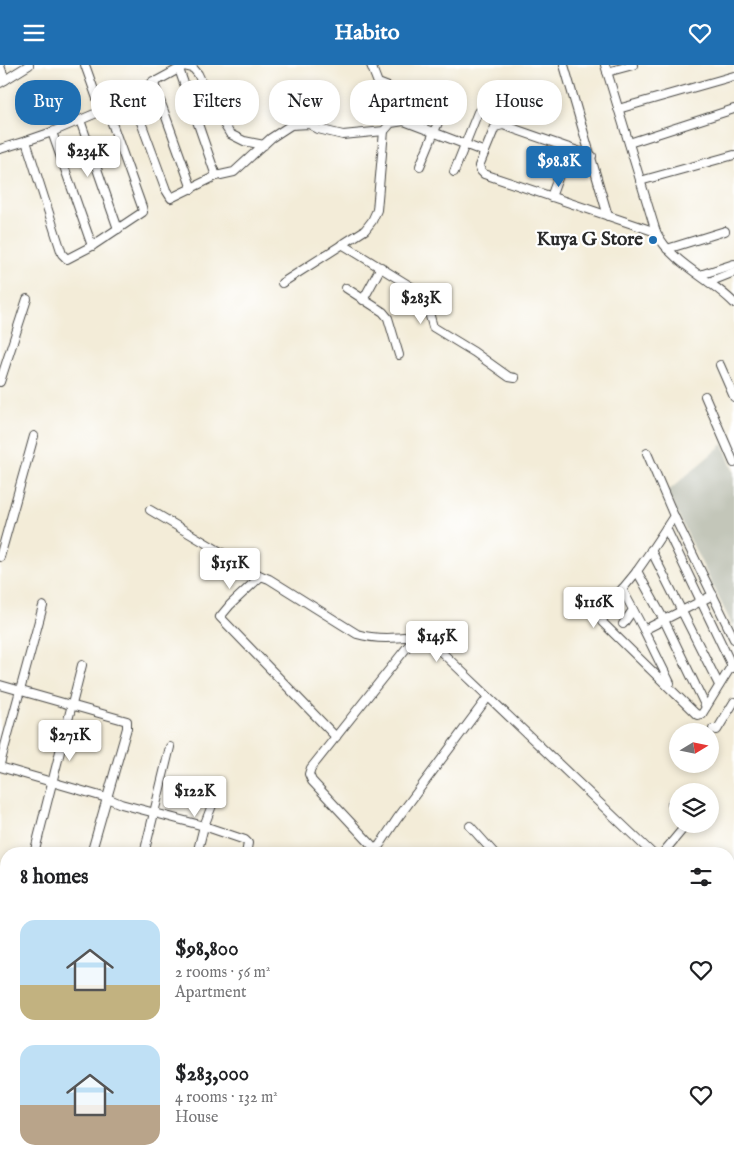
<!DOCTYPE html>
<html lang="en">
<head>
<meta charset="utf-8">
<style>
  :root { --surface:#fff; --page:#f6f6f6; --text:#202124; --muted:#757577; --accent:#1f6fb2 }
  body { margin:0; font-family:"IM FELL English",serif; background:var(--page); color:var(--text); height:100vh; display:flex; flex-direction:column; font-size:19px; white-space:nowrap }
  * { box-sizing:border-box; margin:0 }
  p { font-size:16px; color:var(--muted) }
  .icon { flex:none; width:28px; height:28px; fill:none; stroke:currentColor; stroke-width:2; stroke-linecap:round; stroke-linejoin:round }
  .map { position:relative; flex:1; overflow:hidden }
  .drawer { position:absolute; left:0px; top:782px; width:735px; height:321px; display:flex; flex-direction:column; background:var(--surface); border-radius:20px 20px 0 0; box-shadow:0 2px 8px #0003 }
  .drawer>* { flex:none }
  .banner { position:absolute; left:15px; top:15px; width:705px; height:45px; display:flex; gap:10px }
  .needle { width:32px; rotate:80deg }
  .controls { position:absolute; left:669px; top:658px; display:grid; gap:10px }
  .controls a { display:grid; place-items:center; width:50px; height:50px; border-radius:50%; background:var(--surface); box-shadow:0 2px 8px #0003; font-size:25px }
  .price { position:absolute; translate:-50% -42px; padding:0 11px; border-radius:5px; background:#fff; color:#222; font-size:16px; line-height:32px; filter:drop-shadow(0 1px 2px #0008) }
  .price::after { content:''; position:absolute; left:50%; top:30px; width:15px; height:11px; margin-left:-8px; background:inherit; clip-path:polygon(0 0,100% 0,50% 100%) }
  .price.active { background:var(--accent); color:#fff }
  ul { padding:0; list-style:none }
  li { display:flex; align-items:center; gap:15px; height:125px; padding:0 20px }
  li span { display:grid; place-items:center; flex:none; width:140px; height:100px; border-radius:15px; color:#555 }
  li>.icon { margin-inline-start:auto }
  span .icon { width:60px; height:60px; fill:#fffc; stroke-width:1 }
  li b { font-size:21px }
  h2 { display:flex; justify-content:space-between; align-items:center; height:60px; padding:0 20px; font-size:21px }
  .pill { padding:0 18px; border-radius:20px; background:var(--surface); box-shadow:0 2px 8px #0003; font-size:18px; line-height:45px }
  .pill.active { background:var(--accent); color:#fff }
  header { display:flex; justify-content:space-between; align-items:center; height:65px; padding:0 20px; background:var(--accent); color:#fff; font-size:22px; font-weight:800 }
  .map>svg:first-child { display:block }
</style>
</head>
<body>
<header><svg class="icon" aria-label="menu" viewBox="0 0 24 24"><path d="M4 6h16M4 12h16M4 18h16"/></svg>Habito<svg class="icon" aria-label="heart" viewBox="0 0 24 24"><path d="M12 20l-8-8c-3-5 5-10 8-4 3-6 11-1 8 4z"/></svg></header>
<div class="map">
<svg width="734" height="1103" viewBox="0 0 734 1103">
  <rect width="100%" height="100%" fill="#fff"/>
  <filter id="ink" filterUnits="userSpaceOnUse"><feTurbulence type="fractalNoise" baseFrequency=".02" numOctaves="2"/><feDisplacementMap in="SourceGraphic" scale="10" xChannelSelector="R" yChannelSelector="G"/><feConvolveMatrix kernelMatrix="1 2 1 2 8 2 1 2 1" color-interpolation-filters="sRGB"/></filter>
  <filter id="wash" filterUnits="userSpaceOnUse"><feTurbulence type="fractalNoise" baseFrequency=".0096" numOctaves="4" result="noise"/><feDisplacementMap in="SourceGraphic" scale="20" xChannelSelector="R" yChannelSelector="G"/><feGaussianBlur stdDeviation="1.12" result="paint"/><feColorMatrix in="noise" values="0 0 0 0 0 0 0 0 0 0 0 0 0 0 0 0 0 1.4 0 .05"/><feComposite in="paint" operator="in"/></filter>
  <g filter="url(#wash)">
    <rect width="100%" height="100%" fill="#f3ecd8"/>
    <g fill="#c3c6b9">
      <polygon points="723,379 734,408 734,564 667,427"/>
      <polygon points="657,1098 686,1098 688,1103 641,1103 640,1100 643,1099 648,1102 654,1101"/>
    </g>
  </g>
  <g filter="url(#ink)">
    <g fill="none" stroke-linecap="round" stroke-linejoin="round">
      <defs>
        <g id="minor">
          <polyline points="85,0 99,39 99,47"/>
          <polyline points="371,0 378,18 409,30 412,39 404,56"/>
          <polyline points="564,0 608,151"/>
          <path d="M605,0L656,167C672,199 710,213 734,238"/>
          <polyline points="0,1 5,15"/>
          <polyline points="179,4 216,111"/>
          <polyline points="607,7 633,0"/>
          <polyline points="153,16 192,124"/>
          <polyline points="0,18 29,0"/>
          <polyline points="99,39 112,38 131,30"/>
          <polyline points="618,44 734,11"/>
          <polygon points="105,46 108,47 142,142 143,147 92,181 67,194 62,189 26,76 52,67 99,47"/>
          <polyline points="80,55 118,164"/>
          <polyline points="52,67 92,181"/>
          <polyline points="629,78 734,44"/>
          <polyline points="264,80 244,76 230,69 213,41 198,9 193,3 184,1 131,30 166,125 171,133 216,111 234,107 271,73 291,60 309,59 318,64 343,70 384,66 391,58 404,56 485,87"/>
          <polyline points="0,84 26,76"/>
          <polyline points="592,91 503,60 495,62 479,101 481,106 484,109 656,167"/>
          <polyline points="420,101 449,31"/>
          <polyline points="454,107 478,47"/>
          <polyline points="640,116 734,90"/>
          <polyline points="551,132 569,83"/>
          <polyline points="342,179 418,226 425,233 433,262 474,287 509,312 515,313"/>
          <polyline points="667,184 725,166"/>
          <polyline points="700,210 734,199"/>
          <polyline points="709,217 734,207"/>
          <polyline points="282,218 365,165 372,156 377,145 384,66"/>
          <polyline points="346,223 383,247 388,253 399,290"/>
          <polyline points="363,235 381,202"/>
          <polyline points="720,300 734,332"/>
          <polyline points="0,317 27,234"/>
          <polyline points="705,331 734,398"/>
          <polyline points="647,388 674,451 734,574"/>
          <polyline points="150,445 261,511"/>
          <path d="M674,451C662,469 650,488 637,506C625,522 608,538 602,557L697,650L702,649L732,600"/>
          <polyline points="666,463 733,603"/>
          <polyline points="651,485 719,620"/>
          <polyline points="0,492 34,371"/>
          <polyline points="637,506 664,555 706,642"/>
          <polyline points="622,524 644,565 670,618"/>
          <polyline points="623,559 633,545"/>
          <polyline points="644,565 713,530"/>
          <polyline points="0,620 127,656 127,663 91,789"/>
          <polyline points="713,664 717,665 734,637"/>
          <path d="M336,672L220,552L230,540L261,511L269,514L357,569C377,575 396,573 416,571"/>
          <polyline points="0,699 43,541"/>
          <polyline points="0,702 107,733 121,739 204,761 245,775 248,778 246,789"/>
          <polyline points="672,739 678,744"/>
          <polyline points="470,761 495,789"/>
          <polyline points="377,784 397,754 488,632"/>
          <polyline points="34,789 82,600"/>
          <polyline points="144,789 170,682"/>
          <polyline points="197,789 204,761 218,725"/>
          <polyline points="380,789 312,716 309,709 311,703 416,571 427,573 433,579 653,789"/>
          <polyline points="662,789 687,759"/>
          <polyline points="0,871 6,872"/>
          <polyline points="0,922 6,900"/>
          <polyline points="729,941 734,961"/>
          <polyline points="0,966 6,967"/>
          <polyline points="729,993 734,991"/>
          <polyline points="123,1098 125,1103"/>
          <polyline points="302,1098 304,1103"/>
          <polyline points="502,1098 504,1103"/>
          <polyline points="47,1103 48,1098"/>
          <polyline points="92,1103 105,1098"/>
          <polyline points="221,1103 235,1098"/>
          <polyline points="395,1103 409,1098"/>
        </g>
        <g id="highway">
          <polyline points="729,1069 734,1068"/>
          <polyline points="600,1103 619,1098"/>
        </g>
      </defs>
      <use href="#minor" stroke="#494845" stroke-width="10"/>
      <use href="#highway" stroke="#494845" stroke-width="14"/>
      <use href="#minor" stroke="#fff" stroke-width="8"/>
      <use href="#highway" stroke="#fff" stroke-width="11"/>
    </g>
  </g>
  <circle fill="#1f6fb2" stroke="#fff" stroke-width="2" cx="653" cy="175" r="5"/>
  <g text-anchor="middle" dominant-baseline="central" stroke-width="4.5" stroke-linejoin="round" paint-order="stroke">
    <g font-size="19" font-weight="bold" fill="#2b2b2b" stroke="#fff" text-anchor="end">
      <text x="643" y="175">Kuya G Store</text>
    </g>
  </g>
</svg>
<div class="controls">
<a><svg class="needle" viewBox="-14 -14 28 28"><path d="M0-13l5 13h-10z" fill="#e53935"/><path d="M0 13l5-13h-10z" fill="#757577"/></svg></a>
<a><svg class="icon" aria-label="layers" viewBox="0 0 24 24"><path d="M12 4l9 5-9 5-9-5zM3 14l9 5 9-5"/></svg></a>
</div>
<b class="price" style="left:88px;top:113px">$234K</b>
<b class="price active" style="left:559px;top:123px">$98.8K</b>
<b class="price" style="left:421px;top:260px">$283K</b>
<b class="price" style="left:230px;top:525px">$151K</b>
<b class="price" style="left:594px;top:564px">$116K</b>
<b class="price" style="left:437px;top:598px">$145K</b>
<b class="price" style="left:70px;top:697px">$271K</b>
<b class="price" style="left:195px;top:753px">$122K</b>
<div class="banner">
<a class="pill active">Buy</a>
<a class="pill">Rent</a>
<a class="pill">Filters</a>
<a class="pill">New</a>
<a class="pill">Apartment</a>
<a class="pill">House</a>
</div>
<section class="drawer">
<h2>8 homes<svg class="icon" aria-label="filters" viewBox="0 0 24 24"><path d="M4 7h16M4 17h16"/><circle cx="9" cy="7" r="2"/><circle cx="15" cy="17" r="2"/></svg></h2>
<ul>
<li><span style="background:linear-gradient(#bfe0f5 65%,#c2b280 0)"><svg class="icon" aria-label="home" viewBox="0 0 24 24"><path d="M3 11l9-7 9 7M6 9v11h12V9"/></svg></span><div><b>$98,800</b><p>2 rooms · 56 m²</p><p>Apartment</p></div><svg class="icon" aria-label="heart" viewBox="0 0 24 24"><path d="M12 20l-8-8c-3-5 5-10 8-4 3-6 11-1 8 4z"/></svg></li>
<li><span style="background:linear-gradient(#bfe0f5 60%,#b9a48a 0)"><svg class="icon" aria-label="home" viewBox="0 0 24 24"><path d="M3 11l9-7 9 7M6 9v11h12V9"/></svg></span><div><b>$283,000</b><p>4 rooms · 132 m²</p><p>House</p></div><svg class="icon" aria-label="heart" viewBox="0 0 24 24"><path d="M12 20l-8-8c-3-5 5-10 8-4 3-6 11-1 8 4z"/></svg></li>
</ul>
</section>
</div>
</body>
</html>
